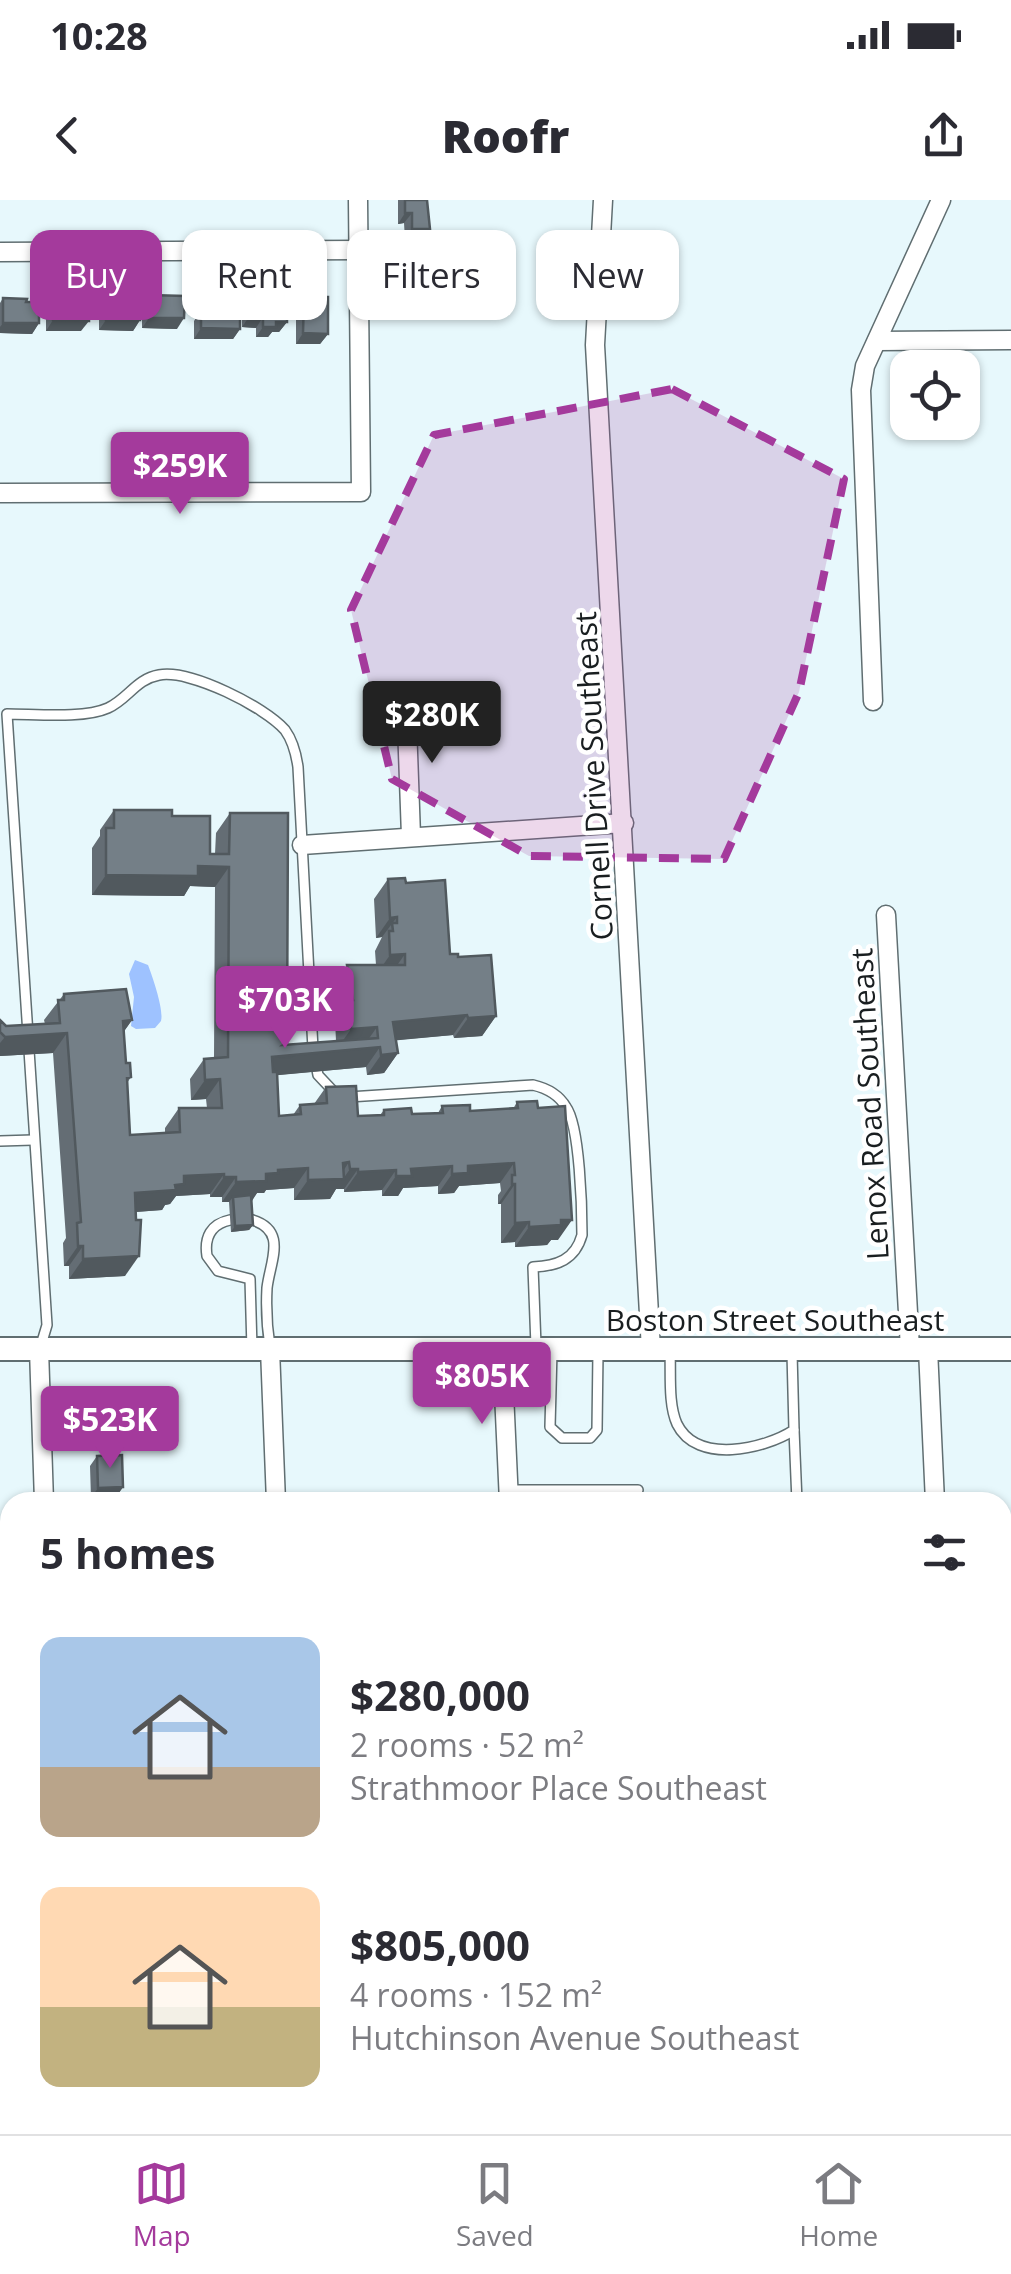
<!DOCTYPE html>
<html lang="en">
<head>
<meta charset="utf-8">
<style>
  :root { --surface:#fff; --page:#f7f7f7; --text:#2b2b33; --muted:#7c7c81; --line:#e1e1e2; --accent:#a43a9c }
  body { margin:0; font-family:"Open Sans",sans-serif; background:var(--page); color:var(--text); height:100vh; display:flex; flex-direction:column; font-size:38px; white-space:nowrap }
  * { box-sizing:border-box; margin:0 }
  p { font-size:32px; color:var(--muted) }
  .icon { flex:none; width:55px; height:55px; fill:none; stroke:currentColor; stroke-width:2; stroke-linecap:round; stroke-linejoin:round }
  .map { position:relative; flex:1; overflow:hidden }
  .drawer { position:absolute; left:0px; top:1292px; width:1012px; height:642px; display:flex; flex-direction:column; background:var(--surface); border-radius:30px 30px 0 0; box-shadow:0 2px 8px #0004 }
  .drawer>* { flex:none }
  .banner { position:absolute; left:30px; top:30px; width:952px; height:90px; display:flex; gap:20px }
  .fabs { position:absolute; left:890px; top:150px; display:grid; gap:20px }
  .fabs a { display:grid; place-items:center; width:90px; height:90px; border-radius:20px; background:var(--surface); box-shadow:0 2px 8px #0004; font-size:50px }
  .price { position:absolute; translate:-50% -85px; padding:0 22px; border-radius:10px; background:var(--accent); color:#fff; font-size:32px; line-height:65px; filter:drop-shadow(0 2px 5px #0008) }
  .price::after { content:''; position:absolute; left:50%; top:60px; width:30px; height:22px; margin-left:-15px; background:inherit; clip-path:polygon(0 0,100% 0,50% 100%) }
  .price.selected { background:#222; color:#fff }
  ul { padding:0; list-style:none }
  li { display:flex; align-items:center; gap:30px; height:250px; padding:0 40px }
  li span { display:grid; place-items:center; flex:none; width:280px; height:200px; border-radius:20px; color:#555 }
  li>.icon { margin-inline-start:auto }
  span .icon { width:120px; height:120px; fill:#fffc; stroke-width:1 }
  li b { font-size:42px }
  h2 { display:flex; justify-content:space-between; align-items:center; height:120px; padding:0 40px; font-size:42px }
  .pill { padding:0 35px; border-radius:20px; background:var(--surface); box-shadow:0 2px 8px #0004; font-size:35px; line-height:90px }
  .pill.selected { background:var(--accent); color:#fff }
  .status { display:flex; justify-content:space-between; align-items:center; height:70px; padding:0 50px; background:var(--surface); direction:ltr }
  .status svg { height:28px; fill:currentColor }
  header { display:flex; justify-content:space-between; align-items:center; height:130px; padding:0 40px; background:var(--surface); font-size:45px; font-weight:800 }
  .menu { display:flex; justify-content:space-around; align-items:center; height:140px; border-top:2px solid var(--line); background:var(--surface); font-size:28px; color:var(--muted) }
  .menu a { display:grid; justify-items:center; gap:5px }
  .menu .selected { color:var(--accent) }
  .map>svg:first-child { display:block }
</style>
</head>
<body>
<div class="status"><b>10:28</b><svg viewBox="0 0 49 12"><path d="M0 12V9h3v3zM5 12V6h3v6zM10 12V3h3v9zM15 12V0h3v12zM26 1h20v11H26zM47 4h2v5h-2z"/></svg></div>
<header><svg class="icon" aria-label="back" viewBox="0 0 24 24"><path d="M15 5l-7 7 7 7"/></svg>Roofr<svg class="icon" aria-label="share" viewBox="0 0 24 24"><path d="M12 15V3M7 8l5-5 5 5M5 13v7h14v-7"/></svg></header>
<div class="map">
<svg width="1011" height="1934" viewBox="0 0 1011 1934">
  <rect width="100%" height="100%" fill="#e7f8fc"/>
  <path fill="#9ec2ff" d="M135,760L148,765C153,778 164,810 161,821L155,828L136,829L131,826L134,797L129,774Z"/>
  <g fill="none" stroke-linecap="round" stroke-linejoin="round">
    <defs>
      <g id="service">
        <path d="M349,897L533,885C546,888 559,895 566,907C580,926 582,1010 582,1035C575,1060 557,1066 533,1067L536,1146"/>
        <polyline points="0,941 33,940"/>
        <path d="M249,1019C289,1029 270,1061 267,1088C266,1107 267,1128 270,1147"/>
        <path d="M230,1020C211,1024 204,1037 207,1056L218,1071L250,1079L252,1149"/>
        <path d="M41,1145L47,1125L7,514C35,514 84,519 108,508C128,499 136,479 159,475C190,469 265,507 285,530C293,541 296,553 298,567L313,849L318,875L334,892"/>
        <polyline points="552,1150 550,1227 562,1238 590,1238 597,1230 598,1152"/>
        <path d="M670,1152C671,1174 668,1204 677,1224C697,1265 765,1249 794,1230L792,1153"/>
        <polyline points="794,1230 797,1302"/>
        <polyline points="509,1290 638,1290"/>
      </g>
      <g id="minor">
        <polyline points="603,0 595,145 651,1150"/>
        <polyline points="0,52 360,50"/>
        <polyline points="877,141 1011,140"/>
        <polyline points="0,293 361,292 358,0"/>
        <polyline points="406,497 411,636"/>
        <polyline points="873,501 861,190 865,166 941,0"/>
        <polyline points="302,645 624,623"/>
        <polyline points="886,715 910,1149"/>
        <polyline points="39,1149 44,1302"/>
        <polyline points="270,1149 276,1302"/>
        <polyline points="502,1149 509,1302"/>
        <polyline points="928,1149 935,1302"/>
        <polyline points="1002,1448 1011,1447"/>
        <polyline points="0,1657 10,1657"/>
        <polyline points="1002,1728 1011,1735"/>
        <polyline points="64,1925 64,1934"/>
        <polyline points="302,1925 302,1934"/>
        <polyline points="715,1925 715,1934"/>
        <polyline points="903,1925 922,1934"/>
      </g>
      <polyline id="tertiary" points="0,1149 1011,1149"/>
    </defs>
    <use href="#service" stroke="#606e71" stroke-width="12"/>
    <use href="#minor" stroke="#606e71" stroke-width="21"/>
    <use href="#tertiary" stroke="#606e71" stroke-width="26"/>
    <use href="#service" stroke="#fff" stroke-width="9"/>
    <use href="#minor" stroke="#fff" stroke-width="18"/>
    <use href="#tertiary" stroke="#fff" stroke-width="22"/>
  </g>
  <g fill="#646d74">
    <polygon points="398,0 427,0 423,39 405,40 404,23 398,24"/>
    <polygon points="407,49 431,98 424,108 399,108 400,59"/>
    <polygon points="149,95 177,129 142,128 142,105"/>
    <polygon points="217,95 240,129 233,139 194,139 194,121 201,110 210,110 210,106"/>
    <polygon points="106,96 140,120 133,131 99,130 99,107"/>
    <polygon points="70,97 81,131 46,131 46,110 53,99 68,100"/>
    <polygon points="249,97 287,122 279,132 272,132 268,137 256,137 256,128 242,127 242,108"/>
    <polygon points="304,97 328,134 320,144 296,144 296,107"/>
    <polygon points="3,98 39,123 32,134 0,133 0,103"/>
    <polygon points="114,610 172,616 210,654 215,654 216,633 230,613 285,845 336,841 335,820 338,816 333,785 347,765 376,765 375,751 382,737 376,738 374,699 388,679 406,683 450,754 458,757 496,816 482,836 454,838 453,835 396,840 398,853 384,873 367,875 366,867 277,875 279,916 293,915 300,905 314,904 326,887 358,916 380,915 384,910 412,914 438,913 442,906 470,911 513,909 517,902 558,1040 551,1040 547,1045 515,1047 515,1042 501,1043 501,1004 498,1004 498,995 501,991 500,983 459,986 454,993 438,994 438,986 403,988 398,996 382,996 382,990 344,992 344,989 336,989 330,999 294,1000 294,988 266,990 264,993 257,993 251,1001 253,1025 249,1030 231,1032 229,1002 222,1002 222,997 210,997 210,994 176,996 170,1004 165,1005 162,1010 136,1012 125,1076 69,1079 69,1066 64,1066 63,1043 66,1038 53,853 0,856 0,820 6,826 45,824 44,820 64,794 132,820 124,831 126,863 131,877 127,883 130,935 165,933 165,928 179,908 207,908 206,899 191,900 190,879 204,859 214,858 215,687 190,686 184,696 92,695 92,648 100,636 100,630"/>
    <polygon points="97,1256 123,1287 116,1297 120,1302 92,1302 96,1298 91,1298 90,1266"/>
  </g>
  <g fill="#51595e">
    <polygon points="405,13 412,13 404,23 398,24"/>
    <polygon points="412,29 430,29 423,39 405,40"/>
    <polygon points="406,98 431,98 424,108 399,108"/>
    <polygon points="249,117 263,117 256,128 242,127"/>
    <polygon points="149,118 184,118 177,129 142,128"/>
    <polygon points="53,120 89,121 81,131 46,131"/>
    <polygon points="106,120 140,120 133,131 99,130"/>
    <polygon points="276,122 287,122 279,132 272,132 268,137 256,137 263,127"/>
    <polygon points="3,123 39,123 32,134 0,133 0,127"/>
    <polygon points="201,128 240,129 233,139 194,139"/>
    <polygon points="303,133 328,134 320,144 296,144"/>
    <polygon points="198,666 229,667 215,687 190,686 184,696 92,695 106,675"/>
    <polygon points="397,717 382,737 376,738 390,718"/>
    <polygon points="405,754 391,774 376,775 390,755"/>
    <polygon points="467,815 453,835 379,842 393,822"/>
    <polygon points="496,816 482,836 454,838 468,818"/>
    <polygon points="132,820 118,840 123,821"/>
    <polygon points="377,827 363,847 337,849 351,829"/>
    <polygon points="67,833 53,853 0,856 0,843 5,837"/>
    <polygon points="287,842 277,856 380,847 366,867 258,877 272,857"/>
    <polygon points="398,853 384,873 367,875 381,855"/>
    <polygon points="220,879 206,899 191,900 205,880"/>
    <polygon points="349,962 338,979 343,979 350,969 358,969 344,989 336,989 330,999 294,1000 308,980 343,963"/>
    <polygon points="514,963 500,983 459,986 454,993 438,994 452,974 468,966"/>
    <polygon points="452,966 438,986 403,988 398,996 382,996 396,976 411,969"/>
    <polygon points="308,968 294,988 266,990 264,993 257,993 252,1001 233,1001 233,997 229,1002 222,1002 236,982 278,970"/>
    <polygon points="396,970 382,990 344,992 358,972"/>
    <polygon points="224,974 210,994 176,996 170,1004 165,1005 162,1010 121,1013 135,993 184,976"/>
    <polygon points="224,977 236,977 222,997 210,997"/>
    <polygon points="512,984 515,984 501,1004 498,1004"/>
    <polygon points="561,1020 572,1020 558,1040 551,1040 547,1045 515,1047 529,1027"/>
    <polygon points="529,1022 515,1042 501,1043 515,1023"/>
    <polygon points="253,1025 249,1030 231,1032 235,1026"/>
    <polygon points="78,1046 83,1046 69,1066 64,1066"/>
    <polygon points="139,1056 125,1076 69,1079 83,1059"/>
    <polygon points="123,1287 116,1297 91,1298 98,1288"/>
  </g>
  <g fill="#747f87" stroke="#51595e" stroke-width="2.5">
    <polygon points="405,0 427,0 430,29 412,29 412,13 405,13"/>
    <polygon points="407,49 432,49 431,98 406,98"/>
    <polygon points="149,95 185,96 184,118 149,118"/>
    <polygon points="217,95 240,96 240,129 201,128 201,110 217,111"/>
    <polygon points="106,96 140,97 140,120 106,120"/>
    <polygon points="70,97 89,98 89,121 53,120 53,99 70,100"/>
    <polygon points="249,97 287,98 287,122 276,122 276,127 263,127 263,117 249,117"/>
    <polygon points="304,97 328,97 328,134 303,133"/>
    <polygon points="3,98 27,99 26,102 39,102 39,123 3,123"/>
    <polygon points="114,610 172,610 172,616 210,616 210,654 229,654 230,613 288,613 287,842 283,845 378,838 377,827 351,829 349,800 353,800 347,765 405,765 405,754 390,755 389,731 393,731 392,723 397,723 397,717 390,718 388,679 405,678 406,683 445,680 450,754 458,754 458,757 491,755 496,816 468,818 467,815 393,822 398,853 381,855 380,847 272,857 273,872 277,872 279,916 301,914 300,905 327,903 326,887 356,886 358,916 384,915 384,910 411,908 412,914 443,913 442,906 470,905 470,911 518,908 517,902 537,901 538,908 565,906 572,1020 561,1020 561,1025 529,1027 529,1022 515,1023 515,984 512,984 512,975 515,975 514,963 468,966 468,973 452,974 452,966 411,969 412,976 396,976 396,970 358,972 358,969 350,969 349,962 343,963 344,979 308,980 308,968 278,970 278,973 266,974 266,981 236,982 236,977 224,977 224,974 184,976 184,984 175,985 176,990 135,993 136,1020 141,1020 139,1056 83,1059 83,1046 78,1046 77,1023 81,1022 67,833 5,837 0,832 0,820 6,826 60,823 58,800 64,800 64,794 126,789 132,820 123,821 126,863 130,863 131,877 127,878 130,935 180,932 179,908 222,908 220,879 205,880 204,859 228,857 229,667 198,666 198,676 106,675 106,628 114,628"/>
    <polygon points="251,995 253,1025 235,1026 233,997"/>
    <polygon points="122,1255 123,1287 98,1288 97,1256"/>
    <polygon points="120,1297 120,1302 96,1302 96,1298"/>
  </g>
  <path fill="#a43a9c" fill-opacity="0.2" stroke="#a43a9c" stroke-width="8" stroke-dasharray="20 12" stroke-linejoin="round" d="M672,189L844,279L799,492L724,659L529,656L392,579L351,410L434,235Z"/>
  <g text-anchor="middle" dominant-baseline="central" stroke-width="9" stroke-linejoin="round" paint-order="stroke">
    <g font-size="30" fill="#191e20" stroke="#fff">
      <text transform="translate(593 576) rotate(-93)">Cornell Drive Southeast</text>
      <text transform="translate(869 904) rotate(-93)">Lenox Road Southeast</text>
      <text x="775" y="1119">Boston Street Southeast</text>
    </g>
  </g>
</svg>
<div class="fabs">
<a><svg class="icon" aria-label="locate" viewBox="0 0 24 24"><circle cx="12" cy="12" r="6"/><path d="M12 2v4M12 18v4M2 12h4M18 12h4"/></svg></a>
</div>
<b class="price" style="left:180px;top:317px">$259K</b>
<b class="price selected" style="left:432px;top:566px">$280K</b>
<b class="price" style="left:285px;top:851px">$703K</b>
<b class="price" style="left:482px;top:1227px">$805K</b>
<b class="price" style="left:110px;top:1271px">$523K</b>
<div class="banner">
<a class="pill selected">Buy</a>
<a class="pill">Rent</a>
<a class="pill">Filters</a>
<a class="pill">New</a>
</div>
<section class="drawer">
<h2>5 homes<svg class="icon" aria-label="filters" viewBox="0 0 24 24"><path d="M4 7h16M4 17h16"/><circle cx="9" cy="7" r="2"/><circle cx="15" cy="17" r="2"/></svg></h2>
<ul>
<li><span style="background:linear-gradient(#a9c7e8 65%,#b9a48a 0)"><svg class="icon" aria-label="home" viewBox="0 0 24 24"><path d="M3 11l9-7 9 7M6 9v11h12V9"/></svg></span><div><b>$280,000</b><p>2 rooms · 52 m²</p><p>Strathmoor Place Southeast</p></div></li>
<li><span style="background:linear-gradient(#ffd9b3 60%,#c2b280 0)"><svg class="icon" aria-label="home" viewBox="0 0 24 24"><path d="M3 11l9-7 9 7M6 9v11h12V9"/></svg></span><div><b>$805,000</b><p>4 rooms · 152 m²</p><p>Hutchinson Avenue Southeast</p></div></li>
</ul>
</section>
</div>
<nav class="menu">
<a class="selected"><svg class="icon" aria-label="map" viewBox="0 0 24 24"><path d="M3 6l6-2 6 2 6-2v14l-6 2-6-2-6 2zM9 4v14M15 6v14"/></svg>Map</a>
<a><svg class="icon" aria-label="saved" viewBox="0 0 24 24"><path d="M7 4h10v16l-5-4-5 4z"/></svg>Saved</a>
<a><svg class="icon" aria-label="home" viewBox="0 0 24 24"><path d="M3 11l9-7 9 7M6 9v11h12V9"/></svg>Home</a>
</nav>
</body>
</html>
